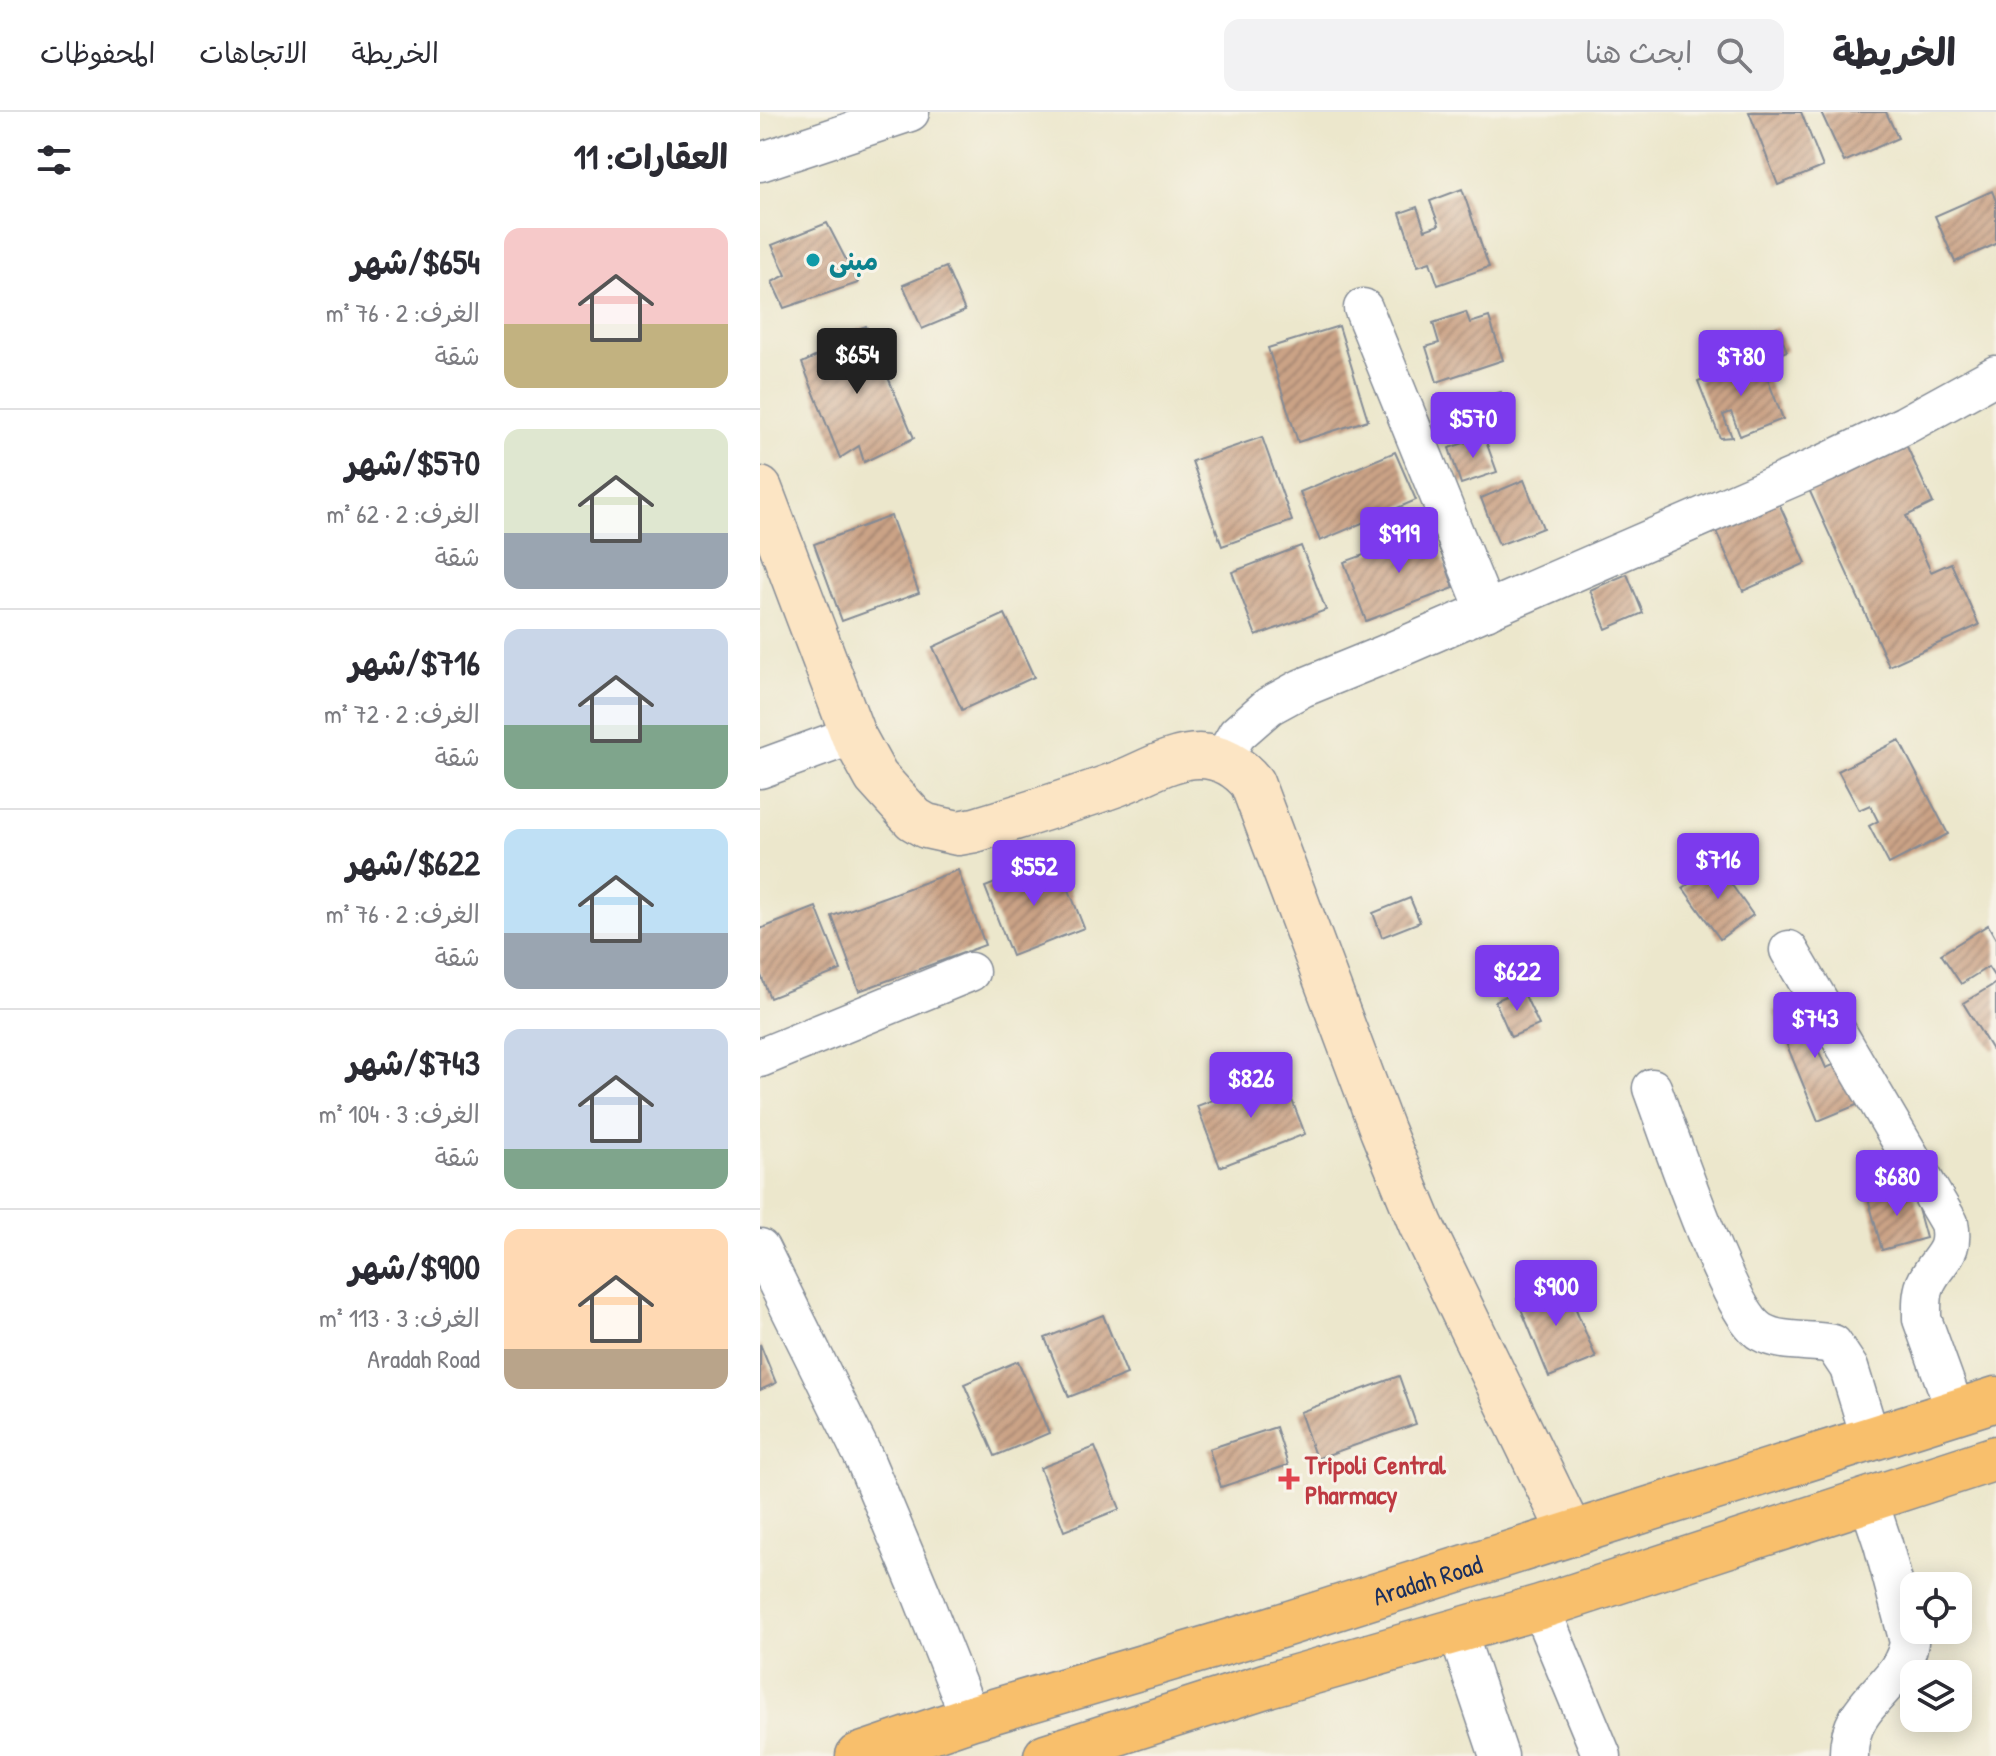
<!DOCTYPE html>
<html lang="ar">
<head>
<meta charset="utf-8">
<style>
  :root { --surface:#fff; --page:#f2f2f3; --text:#2b2b33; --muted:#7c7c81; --line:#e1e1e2; --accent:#7c3aed }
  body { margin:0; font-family:"Patrick Hand","Playpen Sans Arabic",sans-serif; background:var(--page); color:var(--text); direction:rtl; height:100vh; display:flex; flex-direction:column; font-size:30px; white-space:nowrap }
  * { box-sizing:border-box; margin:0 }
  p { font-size:26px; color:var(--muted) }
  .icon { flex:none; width:44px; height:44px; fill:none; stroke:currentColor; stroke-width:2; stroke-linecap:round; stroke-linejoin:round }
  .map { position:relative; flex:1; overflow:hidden; direction:ltr }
  .panel { display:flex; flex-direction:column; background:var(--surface); width:760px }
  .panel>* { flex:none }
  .fabs { position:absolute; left:1140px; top:1460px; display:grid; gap:16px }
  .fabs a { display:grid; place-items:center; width:72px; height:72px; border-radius:16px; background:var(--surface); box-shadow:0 4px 20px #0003; font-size:40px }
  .price { position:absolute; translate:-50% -68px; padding:0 18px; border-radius:8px; background:var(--accent); color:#fff; font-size:26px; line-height:52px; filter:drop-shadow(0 2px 4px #0008) }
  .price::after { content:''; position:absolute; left:50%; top:48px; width:24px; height:18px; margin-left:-12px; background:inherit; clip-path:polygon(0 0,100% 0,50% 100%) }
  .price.on { background:#222; color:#fff }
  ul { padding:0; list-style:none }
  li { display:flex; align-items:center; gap:24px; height:200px; padding:0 32px }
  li+li { border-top:2px solid var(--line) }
  li span { display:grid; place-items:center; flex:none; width:224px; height:160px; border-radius:16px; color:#555 }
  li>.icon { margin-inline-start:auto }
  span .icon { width:96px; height:96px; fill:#fffc; stroke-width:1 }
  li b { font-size:34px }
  h2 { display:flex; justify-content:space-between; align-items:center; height:96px; padding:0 32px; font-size:34px }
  header { display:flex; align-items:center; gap:48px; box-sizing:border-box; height:112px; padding:0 40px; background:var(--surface); border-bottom:2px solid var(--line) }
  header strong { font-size:38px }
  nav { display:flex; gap:44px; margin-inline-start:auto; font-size:28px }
  .search { width:560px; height:72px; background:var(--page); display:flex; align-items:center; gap:20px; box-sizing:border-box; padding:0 28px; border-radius:16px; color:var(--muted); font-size:30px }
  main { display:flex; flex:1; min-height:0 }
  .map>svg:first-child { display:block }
</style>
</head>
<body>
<header>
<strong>الخريطة</strong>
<div class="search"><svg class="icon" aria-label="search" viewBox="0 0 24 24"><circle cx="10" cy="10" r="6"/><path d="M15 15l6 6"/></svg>ابحث هنا</div>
<nav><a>الخريطة</a><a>الاتجاهات</a><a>المحفوظات</a></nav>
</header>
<main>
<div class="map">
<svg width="1236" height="1644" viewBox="0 0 1236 1644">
  <defs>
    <pattern id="building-hatch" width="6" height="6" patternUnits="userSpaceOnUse" patternTransform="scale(2)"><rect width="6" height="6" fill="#cba386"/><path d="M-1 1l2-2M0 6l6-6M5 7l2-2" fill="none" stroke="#a48571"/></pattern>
  </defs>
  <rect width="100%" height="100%" fill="#f7f3e8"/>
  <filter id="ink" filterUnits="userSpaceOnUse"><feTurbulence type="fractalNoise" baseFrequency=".0125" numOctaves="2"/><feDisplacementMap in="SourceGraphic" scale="16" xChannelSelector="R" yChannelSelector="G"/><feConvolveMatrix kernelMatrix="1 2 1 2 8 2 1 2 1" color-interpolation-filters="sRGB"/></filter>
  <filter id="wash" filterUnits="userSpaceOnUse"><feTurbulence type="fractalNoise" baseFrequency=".006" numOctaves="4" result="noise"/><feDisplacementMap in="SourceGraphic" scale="32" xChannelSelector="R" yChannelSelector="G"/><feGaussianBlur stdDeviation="1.8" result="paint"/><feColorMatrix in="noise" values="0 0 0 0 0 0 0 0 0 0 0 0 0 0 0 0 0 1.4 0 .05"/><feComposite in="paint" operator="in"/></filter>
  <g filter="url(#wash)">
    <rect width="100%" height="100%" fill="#ece7cc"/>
    <g id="blocks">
      <g fill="url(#building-hatch)">
        <polygon points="989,0 1041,0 1063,55 1018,73"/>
        <polygon points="1061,0 1126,0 1138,26 1084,50"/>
        <polygon points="702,77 729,155 678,173 670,150 658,154 640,101 657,95 665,118 679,113 670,89"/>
        <polygon points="1232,79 1236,89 1236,132 1195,150 1175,104"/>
        <polygon points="67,111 98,171 24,196 12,170 26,163 12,133"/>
        <polygon points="186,155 205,199 162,217 143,173"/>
        <polygon points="706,200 710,211 729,205 743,248 677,270 666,235 679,231 673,211"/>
        <polygon points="106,214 154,326 104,350 99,334 80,346 42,251 59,243 63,230"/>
        <polygon points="579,214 608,308 538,330 508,236"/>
        <polygon points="1017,215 1027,239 1010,246 1000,222"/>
        <polygon points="999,245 1023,307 980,324 971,300 963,303 972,325 960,326 938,269"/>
        <polygon points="741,280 749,307 702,319 694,293"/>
        <polygon points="724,324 737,360 701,372 689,336"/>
        <polygon points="502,325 532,409 462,434 432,349"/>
        <polygon points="1144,328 1173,391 1146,404 1171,460 1191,451 1219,513 1129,554 1047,373"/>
        <polygon points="635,340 656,388 560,429 540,380"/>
        <polygon points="764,368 783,416 739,433 721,386"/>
        <polygon points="1017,387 1046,451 983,479 954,415"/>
        <polygon points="131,404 159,481 82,509 54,432"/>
        <polygon points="673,418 694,476 606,509 584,450"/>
        <polygon points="541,434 566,498 496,524 472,460"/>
        <polygon points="867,462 883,501 846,517 830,478"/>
        <polygon points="245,502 274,565 202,598 173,535"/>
        <polygon points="1139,628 1188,722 1129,752 1109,714 1118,709 1110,693 1099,698 1078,659"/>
        <polygon points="297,747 324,816 252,844 225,775"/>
        <polygon points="957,752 993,803 960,827 923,776"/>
        <polygon points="198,758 225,833 99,879 72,804"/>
        <polygon points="650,786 660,810 622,825 613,801"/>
        <polygon points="56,795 81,858 10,886 0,861 0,817"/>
        <polygon points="1228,813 1236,827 1236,867 1228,855 1201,872 1181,842"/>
        <polygon points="1236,871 1236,936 1232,938 1203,891"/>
        <polygon points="762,877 779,913 751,925 735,889"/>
        <polygon points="1050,884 1069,928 1056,933 1066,956 1081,950 1099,992 1058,1009 1013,899"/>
        <polygon points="522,962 545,1022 460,1055 437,994"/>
        <polygon points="1152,1075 1166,1126 1122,1138 1108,1086"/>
        <polygon points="804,1168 836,1246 789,1265 757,1187"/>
        <polygon points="343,1203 367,1262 309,1285 285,1226"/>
        <polygon points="0,1232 16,1271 0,1278"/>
        <polygon points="258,1249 289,1321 235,1344 204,1272"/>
        <polygon points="639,1264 656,1312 556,1347 540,1300"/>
        <polygon points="516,1315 528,1353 461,1375 449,1337"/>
        <polygon points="335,1335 360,1397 304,1419 280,1356"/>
      </g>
    </g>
  </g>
  <g filter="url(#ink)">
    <use href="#blocks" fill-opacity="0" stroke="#848b95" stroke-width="2"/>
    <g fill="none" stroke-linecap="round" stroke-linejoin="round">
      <defs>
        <g id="minor">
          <polyline points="0,50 150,0"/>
          <polyline points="603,196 726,499"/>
          <polyline points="462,648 477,622 509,594 542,576 623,543 1066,351 1145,313 1236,263"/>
          <polyline points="0,657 93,623"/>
          <path d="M1029,838L1189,1111C1195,1142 1180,1144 1167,1169C1161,1180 1162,1194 1162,1207L1196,1301"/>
          <polyline points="0,946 210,860"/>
          <path d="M892,976C908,1019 969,1202 1001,1220C1022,1232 1051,1227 1073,1232L1089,1256L1111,1328"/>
          <polyline points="0,1136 105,1348 160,1479 210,1606"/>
          <polyline points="780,1495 842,1644"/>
          <polyline points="697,1519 739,1644"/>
          <path d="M1089,1644C1087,1589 1143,1575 1149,1530L1123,1432L1108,1387"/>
        </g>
        <path id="secondary" d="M0,377L93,623L116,665L154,707L166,714L198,721L215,718C262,704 310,689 357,672C382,663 411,644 439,644C460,644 479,655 492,671L622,1018L661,1113L811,1422"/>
        <g id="primary">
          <path id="s1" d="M98,1644L210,1606L498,1521L1236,1287"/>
          <polyline points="286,1644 508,1573 780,1495 1236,1346"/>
        </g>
      </defs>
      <use href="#minor" stroke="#848b95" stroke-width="41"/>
      <use href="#secondary" stroke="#848b95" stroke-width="47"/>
      <use href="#primary" stroke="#848b95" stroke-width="47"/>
      <use href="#minor" stroke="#fff" stroke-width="38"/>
      <use href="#secondary" stroke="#fce5c4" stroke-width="44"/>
      <use href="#primary" stroke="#f8bf6c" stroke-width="44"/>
    </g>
  </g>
  <circle fill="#0f9aa8" stroke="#f7f3e8" stroke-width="3" cx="53" cy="148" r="8"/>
  <path fill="#e0444e" stroke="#f7f3e8" stroke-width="3" d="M525 1355h8v8h8v8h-8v8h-8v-8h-8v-8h8z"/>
  <g text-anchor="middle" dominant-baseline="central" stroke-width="6" stroke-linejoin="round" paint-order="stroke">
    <g font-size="26" font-weight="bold" fill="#0d838f" stroke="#f7f3e8" text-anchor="start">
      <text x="69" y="148">مبنى</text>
    </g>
    <g font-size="26" font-weight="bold" fill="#be3a42" stroke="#f7f3e8" text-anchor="start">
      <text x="545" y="1352">Tripoli Central<tspan x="545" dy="30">Pharmacy</tspan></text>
    </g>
    <g font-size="26" fill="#1b2f5e" stroke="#f7f3e8">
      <text stroke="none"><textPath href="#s1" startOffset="596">Aradah Road</textPath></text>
    </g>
  </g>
</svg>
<div class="fabs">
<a><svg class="icon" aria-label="locate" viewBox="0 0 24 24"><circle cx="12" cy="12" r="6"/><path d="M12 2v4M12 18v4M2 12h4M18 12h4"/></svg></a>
<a><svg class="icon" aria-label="layers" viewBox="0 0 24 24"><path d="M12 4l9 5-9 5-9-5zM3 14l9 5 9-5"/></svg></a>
</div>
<b class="price on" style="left:97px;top:284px">$654</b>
<b class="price" style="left:981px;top:286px">$780</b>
<b class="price" style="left:713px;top:348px">$570</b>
<b class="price" style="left:639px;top:463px">$919</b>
<b class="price" style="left:958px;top:789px">$716</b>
<b class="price" style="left:274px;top:796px">$552</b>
<b class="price" style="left:757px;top:901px">$622</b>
<b class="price" style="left:1055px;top:948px">$743</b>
<b class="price" style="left:491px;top:1008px">$826</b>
<b class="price" style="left:1137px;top:1106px">$680</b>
<b class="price" style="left:796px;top:1216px">$900</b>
</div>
<section class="panel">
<h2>العقارات: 11<svg class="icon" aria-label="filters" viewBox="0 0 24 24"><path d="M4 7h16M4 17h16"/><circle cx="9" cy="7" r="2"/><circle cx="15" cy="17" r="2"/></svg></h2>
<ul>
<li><span style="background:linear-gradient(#f6c9c9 60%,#c2b280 0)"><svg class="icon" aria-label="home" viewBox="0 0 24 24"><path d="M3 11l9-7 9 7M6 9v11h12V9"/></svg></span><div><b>$654/شهر</b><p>الغرف: 2 · 76 m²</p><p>شقة</p></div></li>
<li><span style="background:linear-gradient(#dfe7d0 65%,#9aa5b1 0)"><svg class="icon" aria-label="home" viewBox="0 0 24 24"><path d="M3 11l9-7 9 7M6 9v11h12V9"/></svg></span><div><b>$570/شهر</b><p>الغرف: 2 · 62 m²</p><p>شقة</p></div></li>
<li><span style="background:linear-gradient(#c9d6e8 60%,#7fa58c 0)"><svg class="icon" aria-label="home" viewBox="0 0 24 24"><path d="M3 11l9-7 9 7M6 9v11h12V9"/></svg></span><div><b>$716/شهر</b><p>الغرف: 2 · 72 m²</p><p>شقة</p></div></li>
<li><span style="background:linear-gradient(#bfe0f5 65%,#9aa5b1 0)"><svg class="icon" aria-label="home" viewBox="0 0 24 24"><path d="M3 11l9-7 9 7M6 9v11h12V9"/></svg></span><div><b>$622/شهر</b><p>الغرف: 2 · 76 m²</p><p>شقة</p></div></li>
<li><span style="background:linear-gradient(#c9d6e8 75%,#7fa58c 0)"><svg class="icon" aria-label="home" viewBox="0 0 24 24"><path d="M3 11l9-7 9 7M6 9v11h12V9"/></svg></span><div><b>$743/شهر</b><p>الغرف: 3 · 104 m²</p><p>شقة</p></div></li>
<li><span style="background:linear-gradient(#ffd9b3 75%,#b9a48a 0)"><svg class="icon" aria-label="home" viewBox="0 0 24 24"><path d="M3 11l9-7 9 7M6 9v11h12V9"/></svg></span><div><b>$900/شهر</b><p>الغرف: 3 · 113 m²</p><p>Aradah Road</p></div></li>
</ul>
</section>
</main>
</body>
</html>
